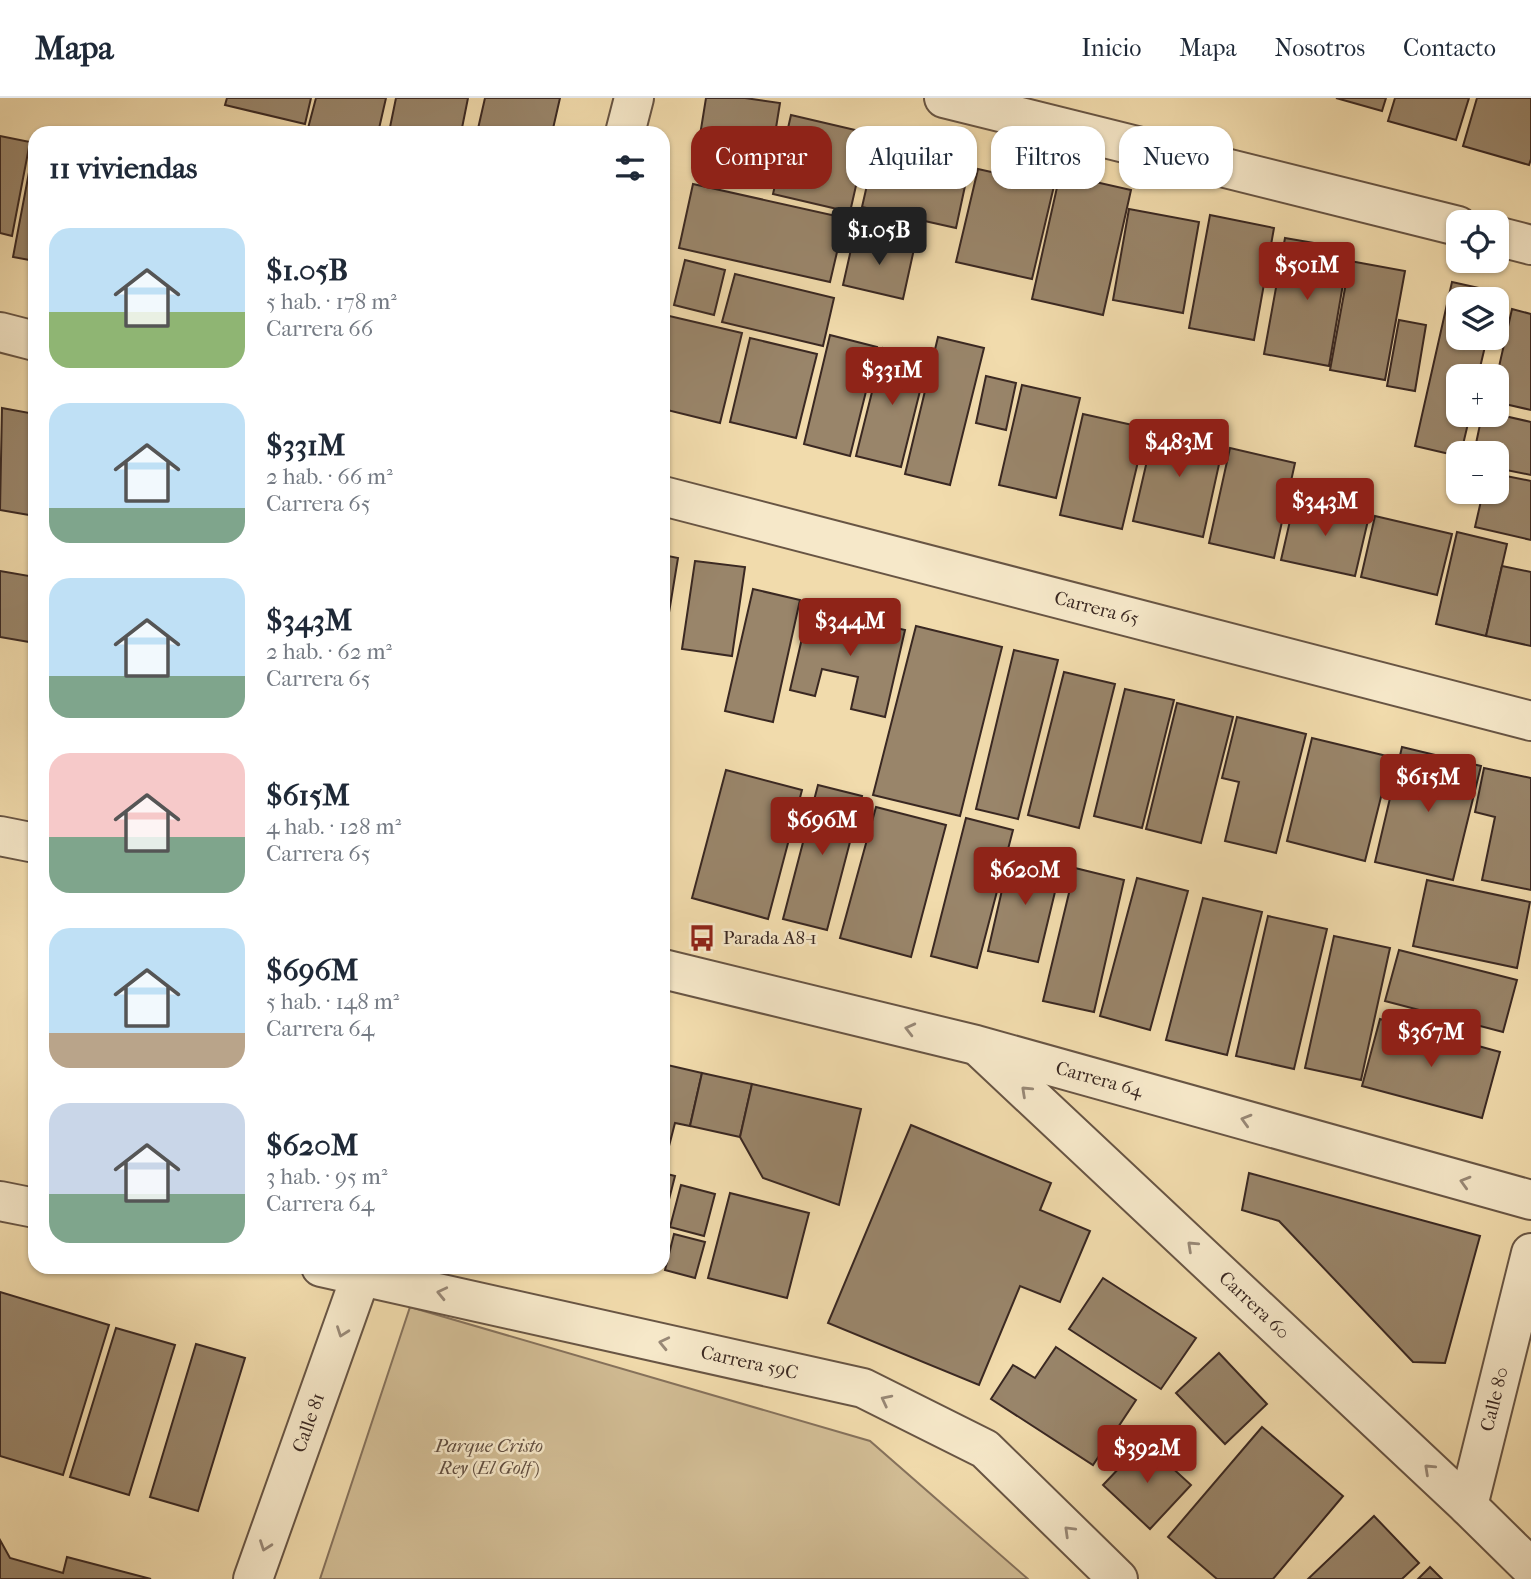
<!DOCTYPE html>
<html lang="es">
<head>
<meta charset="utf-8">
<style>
  :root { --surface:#fff; --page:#f2f2f3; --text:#1f2937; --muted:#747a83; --line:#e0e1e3; --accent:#8f2418 }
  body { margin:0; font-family:"IM FELL French Canon",serif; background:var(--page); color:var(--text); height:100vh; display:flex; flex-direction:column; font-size:26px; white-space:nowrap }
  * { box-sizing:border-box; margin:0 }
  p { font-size:23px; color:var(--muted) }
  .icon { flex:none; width:38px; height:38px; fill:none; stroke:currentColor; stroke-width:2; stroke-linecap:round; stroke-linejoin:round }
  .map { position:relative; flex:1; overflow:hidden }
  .side { position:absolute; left:28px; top:28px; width:642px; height:1148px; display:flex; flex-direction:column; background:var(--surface); border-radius:21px; box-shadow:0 2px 5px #0004 }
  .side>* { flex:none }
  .top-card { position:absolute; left:691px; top:28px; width:665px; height:63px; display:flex; gap:14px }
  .controls { position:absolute; left:1446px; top:112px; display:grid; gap:14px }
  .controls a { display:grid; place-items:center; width:63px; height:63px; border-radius:14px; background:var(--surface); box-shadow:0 2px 5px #0004; font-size:35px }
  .price { position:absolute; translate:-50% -60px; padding:0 16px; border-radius:7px; background:var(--accent); color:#fff; font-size:23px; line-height:46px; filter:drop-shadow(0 2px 4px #0008) }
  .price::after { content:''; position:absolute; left:50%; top:42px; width:21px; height:16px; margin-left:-10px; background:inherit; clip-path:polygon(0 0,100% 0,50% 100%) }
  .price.on { background:#222; color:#fff }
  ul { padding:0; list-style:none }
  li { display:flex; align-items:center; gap:21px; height:175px; padding:0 21px }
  li span { display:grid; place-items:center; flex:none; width:196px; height:140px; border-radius:21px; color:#555 }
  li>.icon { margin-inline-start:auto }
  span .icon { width:84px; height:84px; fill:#fffc; stroke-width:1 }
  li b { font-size:30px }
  h2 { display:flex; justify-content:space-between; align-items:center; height:84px; padding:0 21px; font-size:30px }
  .tag { padding:0 24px; border-radius:21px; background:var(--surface); box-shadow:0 2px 5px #0004; font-size:24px; line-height:63px }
  .tag.on { background:var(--accent); color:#fff }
  header { display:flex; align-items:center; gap:42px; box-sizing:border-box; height:98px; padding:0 35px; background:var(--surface); border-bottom:2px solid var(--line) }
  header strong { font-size:33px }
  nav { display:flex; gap:38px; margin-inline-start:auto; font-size:24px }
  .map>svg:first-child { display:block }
</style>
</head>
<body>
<header>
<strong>Mapa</strong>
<nav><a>Inicio</a><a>Mapa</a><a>Nosotros</a><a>Contacto</a></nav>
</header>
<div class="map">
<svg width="1531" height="1481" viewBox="0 0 1531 1481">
  <rect width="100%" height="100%" fill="#f1dbac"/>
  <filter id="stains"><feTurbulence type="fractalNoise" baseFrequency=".00286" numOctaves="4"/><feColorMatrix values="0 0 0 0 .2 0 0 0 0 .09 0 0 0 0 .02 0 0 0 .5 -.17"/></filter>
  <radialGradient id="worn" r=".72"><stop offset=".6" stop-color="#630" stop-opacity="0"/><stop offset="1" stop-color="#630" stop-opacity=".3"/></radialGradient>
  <polygon fill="#d2bd95" stroke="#86725c" stroke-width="2" points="410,1209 870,1343 1028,1481 320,1481"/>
  <g fill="#99856a" stroke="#3a2822" stroke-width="2">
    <polygon points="227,0 311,0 305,26 225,7"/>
    <polygon points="316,0 386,0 378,35 307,34"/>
    <polygon points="396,0 468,0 461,35 389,34"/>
    <polygon points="485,0 560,0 552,35 477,35"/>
    <polygon points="706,0 745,0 780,5 770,67 697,56"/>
    <polygon points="1336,0 1386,0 1382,13"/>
    <polygon points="1395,0 1469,0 1456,42 1388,23"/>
    <polygon points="1477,0 1531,0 1531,61 1529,67 1463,48"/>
    <polygon points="791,17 868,35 850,114 773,96"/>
    <polygon points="0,38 30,44 12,138 0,135"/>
    <polygon points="878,39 971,60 956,130 862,109"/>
    <polygon points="33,53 35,53 35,163 13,159"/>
    <polygon points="978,71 1054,88 1032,181 956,164"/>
    <polygon points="1060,76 1131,92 1103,217 1032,201"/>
    <polygon points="693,86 845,120 830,184 679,150"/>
    <polygon points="1129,111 1199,124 1183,215 1113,202"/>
    <polygon points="1210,117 1274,130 1254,242 1189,230"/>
    <polygon points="854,138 914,151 903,201 843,187"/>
    <polygon points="1285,140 1349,151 1329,268 1264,256"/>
    <polygon points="685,162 725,172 714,217 674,207"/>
    <polygon points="1350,163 1405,173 1385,282 1330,272"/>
    <polygon points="735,176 834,200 823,248 722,224"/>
    <polygon points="1452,184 1497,194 1496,201 1458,201 1458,240 1487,240 1478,278 1458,278 1458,317 1470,317 1461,355 1458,355 1458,358 1415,348"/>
    <polygon points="1512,211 1531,216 1531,312 1496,304 1496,282"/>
    <polygon points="665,217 742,235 720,325 663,311 663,225"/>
    <polygon points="1399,222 1426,227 1415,293 1387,288"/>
    <polygon points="830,237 877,249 850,358 804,346"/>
    <polygon points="938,239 984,250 950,387 905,376"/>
    <polygon points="750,240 817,256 796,340 730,324"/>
    <polygon points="883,250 928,261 901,369 856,358"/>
    <polygon points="986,278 1016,285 1006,332 976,325"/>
    <polygon points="1022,287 1080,300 1056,400 999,387"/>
    <polygon points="2,310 35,316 35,418 0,412"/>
    <polygon points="1083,316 1146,330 1122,431 1060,417"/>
    <polygon points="1496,316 1531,324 1531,377 1496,370 1496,355 1474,355 1482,317"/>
    <polygon points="1156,324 1225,339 1203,439 1133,423"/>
    <polygon points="1230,350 1295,365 1274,460 1209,445"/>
    <polygon points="1496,376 1531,383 1531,442 1475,429 1483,394 1496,394"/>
    <polygon points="1295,401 1369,418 1355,478 1281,462"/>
    <polygon points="1375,418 1452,436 1437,497 1361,479"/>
    <polygon points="1457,434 1507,446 1486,538 1436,526"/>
    <polygon points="663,457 678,460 664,545 663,545"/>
    <polygon points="695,463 745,469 732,558 682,551"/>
    <polygon points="1502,468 1531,474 1531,548 1486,538"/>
    <polygon points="0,473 35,479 35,545 0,539"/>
    <polygon points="753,491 800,502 773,624 725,613"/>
    <polygon points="809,510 905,532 885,619 851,611 858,579 822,571 815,598 790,592"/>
    <polygon points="916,528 1002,549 960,718 873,697"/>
    <polygon points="1014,552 1058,562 1018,721 976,711"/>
    <polygon points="1064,574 1115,586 1079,730 1028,717"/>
    <polygon points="1125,591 1174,602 1142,730 1094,718"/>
    <polygon points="1177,605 1233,619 1201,745 1146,731"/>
    <polygon points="1237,619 1306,636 1276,755 1225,743 1239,684 1222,680"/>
    <polygon points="1312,640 1391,659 1365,763 1287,743"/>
    <polygon points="1402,649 1481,668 1453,782 1375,764"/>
    <polygon points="1484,670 1531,680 1531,792 1482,782 1495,719 1475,714"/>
    <polygon points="726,672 802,692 768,821 692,800"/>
    <polygon points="818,687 862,698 827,832 783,821"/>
    <polygon points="876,709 946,727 911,859 840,840"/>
    <polygon points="966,720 1013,732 977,870 931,858"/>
    <polygon points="1011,753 1062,765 1038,864 988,853"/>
    <polygon points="1075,770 1124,782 1094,914 1043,903"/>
    <polygon points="1137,780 1188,793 1150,932 1100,918"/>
    <polygon points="1427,782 1530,804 1517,870 1413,848"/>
    <polygon points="1203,800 1262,814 1227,957 1166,942"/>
    <polygon points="1268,818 1327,831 1294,971 1236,958"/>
    <polygon points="1334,838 1390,850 1361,982 1305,970"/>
    <polygon points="1399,852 1517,882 1503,934 1385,903"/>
    <polygon points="1380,921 1500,954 1482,1020 1362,988"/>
    <polygon points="663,966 702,975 690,1028 675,1025 669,1048 663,1047"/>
    <polygon points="702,975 752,986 740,1039 690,1028"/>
    <polygon points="752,986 861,1011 839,1107 763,1080 740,1039"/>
    <polygon points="911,1027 1051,1085 1040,1112 1090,1133 1060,1204 1020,1188 979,1287 828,1225"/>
    <polygon points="663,1075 675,1078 663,1125"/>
    <polygon points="1249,1075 1480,1138 1445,1265 1413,1264 1279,1123 1242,1112"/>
    <polygon points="681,1087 715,1096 704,1138 670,1129"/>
    <polygon points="730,1095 809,1115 787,1200 708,1180"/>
    <polygon points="674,1136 705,1144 695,1180 665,1172"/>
    <polygon points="1103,1180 1196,1240 1161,1291 1069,1231"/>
    <polygon points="0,1194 109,1227 63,1377 0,1358"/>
    <polygon points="116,1230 175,1247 129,1397 70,1379"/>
    <polygon points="196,1246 245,1260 198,1413 150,1399"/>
    <polygon points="1056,1249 1136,1302 1093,1367 991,1301 1013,1267 1035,1280"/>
    <polygon points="1219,1255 1267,1306 1225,1346 1176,1295"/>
    <polygon points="1262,1329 1343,1398 1273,1481 1217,1481 1168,1439"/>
    <polygon points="1144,1344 1191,1387 1150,1431 1103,1387"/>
    <polygon points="1374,1418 1419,1465 1402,1481 1308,1481"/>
    <polygon points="0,1442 10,1460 63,1475 67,1459 151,1481 0,1481"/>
    <polygon points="1430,1469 1442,1481 1418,1481"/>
  </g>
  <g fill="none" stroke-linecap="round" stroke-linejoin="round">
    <defs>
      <g id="minor">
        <polyline points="944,0 1458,128"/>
        <polyline points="625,35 634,0"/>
        <polyline points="1496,138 1531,147"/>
        <polyline points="0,234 35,243"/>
        <path id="s1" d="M663,398L1531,623"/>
        <polyline points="0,738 35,745"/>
        <path id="s2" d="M663,871L976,947L1531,1102"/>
        <path id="s3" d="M980,950L1468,1408L1531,1470"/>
        <polyline points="0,1103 35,1110"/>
        <path id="s4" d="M321,1169L863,1290L985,1351L1118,1481"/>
        <path id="s5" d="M1468,1408L1531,1155"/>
        <path id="s6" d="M253,1481L364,1169"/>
      </g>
    </defs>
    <use href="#minor" stroke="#685544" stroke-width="42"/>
    <use href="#minor" stroke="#f6e8c9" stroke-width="38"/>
  </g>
  <defs><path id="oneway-chevron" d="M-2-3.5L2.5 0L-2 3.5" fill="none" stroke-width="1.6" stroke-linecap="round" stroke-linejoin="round" transform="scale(1.75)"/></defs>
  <g stroke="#988876">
    <use href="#oneway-chevron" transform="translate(910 931) rotate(-166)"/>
    <use href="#oneway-chevron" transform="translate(1026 993) rotate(-137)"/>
    <use href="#oneway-chevron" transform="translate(1246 1022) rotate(-164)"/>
    <use href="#oneway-chevron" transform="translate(1465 1084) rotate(-164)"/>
    <use href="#oneway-chevron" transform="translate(1192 1148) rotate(-137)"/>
    <use href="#oneway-chevron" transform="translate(442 1195) rotate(-167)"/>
    <use href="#oneway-chevron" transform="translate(342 1234) rotate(110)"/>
    <use href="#oneway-chevron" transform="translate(664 1245) rotate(-167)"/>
    <use href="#oneway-chevron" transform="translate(886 1302) rotate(-153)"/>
    <use href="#oneway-chevron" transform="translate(1429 1371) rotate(-137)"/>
    <use href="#oneway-chevron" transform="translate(1069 1433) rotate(-136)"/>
    <use href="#oneway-chevron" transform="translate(265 1448) rotate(110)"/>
  </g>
  <defs>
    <symbol id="bus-bare" viewBox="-9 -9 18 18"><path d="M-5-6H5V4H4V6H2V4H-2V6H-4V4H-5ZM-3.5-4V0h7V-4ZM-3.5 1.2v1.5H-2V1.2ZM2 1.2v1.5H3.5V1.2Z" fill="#8f2418" stroke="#f6e8c9" stroke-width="2.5" paint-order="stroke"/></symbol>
  </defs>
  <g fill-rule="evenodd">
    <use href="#bus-bare" x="683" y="821" width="38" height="38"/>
  </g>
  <g text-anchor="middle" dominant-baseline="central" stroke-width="5" stroke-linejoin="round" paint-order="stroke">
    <g font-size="19" fill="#3a2822" stroke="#f6e8c9">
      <text stroke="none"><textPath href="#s1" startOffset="448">Carrera 65</textPath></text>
      <text stroke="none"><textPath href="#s2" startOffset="450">Carrera 64</textPath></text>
      <text stroke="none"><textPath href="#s3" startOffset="376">Carrera 60</textPath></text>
      <text stroke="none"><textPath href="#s4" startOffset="439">Carrera 59C</textPath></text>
      <text stroke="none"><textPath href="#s5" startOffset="110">Calle 80</textPath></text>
      <text stroke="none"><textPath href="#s6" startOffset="166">Calle 81</textPath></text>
    </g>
    <g font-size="19" fill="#3a2822" stroke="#f6e8c9" text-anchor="start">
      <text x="723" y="840">Parada A8-1</text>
    </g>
    <g font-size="19" font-style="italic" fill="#604d3f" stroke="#f6e8c9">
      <text x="489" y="1348">Parque Cristo<tspan x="489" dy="22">Rey (El Golf)</tspan></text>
    </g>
  </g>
  <rect width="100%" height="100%" filter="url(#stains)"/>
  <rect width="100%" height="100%" fill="url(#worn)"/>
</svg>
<div class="controls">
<a><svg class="icon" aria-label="locate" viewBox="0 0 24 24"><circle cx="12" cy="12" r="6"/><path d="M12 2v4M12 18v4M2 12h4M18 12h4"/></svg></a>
<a><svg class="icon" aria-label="layers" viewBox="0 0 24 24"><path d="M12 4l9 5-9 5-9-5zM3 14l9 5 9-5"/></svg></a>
<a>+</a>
<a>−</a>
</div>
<b class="price on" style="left:879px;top:169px">$1.05B</b>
<b class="price" style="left:1307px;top:204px">$501M</b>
<b class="price" style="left:892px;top:309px">$331M</b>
<b class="price" style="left:1179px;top:381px">$483M</b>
<b class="price" style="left:1325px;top:440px">$343M</b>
<b class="price" style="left:850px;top:560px">$344M</b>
<b class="price" style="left:1428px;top:716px">$615M</b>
<b class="price" style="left:822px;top:759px">$696M</b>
<b class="price" style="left:1025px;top:809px">$620M</b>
<b class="price" style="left:1431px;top:971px">$367M</b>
<b class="price" style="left:1147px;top:1387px">$392M</b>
<div class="top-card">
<a class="tag on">Comprar</a>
<a class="tag">Alquilar</a>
<a class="tag">Filtros</a>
<a class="tag">Nuevo</a>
</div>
<section class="side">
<h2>11 viviendas<svg class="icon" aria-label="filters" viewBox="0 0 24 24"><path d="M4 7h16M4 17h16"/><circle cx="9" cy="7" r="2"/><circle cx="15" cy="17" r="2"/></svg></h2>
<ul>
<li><span style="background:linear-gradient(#bfe0f5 60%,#8fb573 0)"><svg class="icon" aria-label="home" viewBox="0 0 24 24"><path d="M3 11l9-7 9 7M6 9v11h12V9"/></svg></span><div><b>$1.05B</b><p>5 hab. · 178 m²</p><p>Carrera 66</p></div></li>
<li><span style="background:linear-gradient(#bfe0f5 75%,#7fa58c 0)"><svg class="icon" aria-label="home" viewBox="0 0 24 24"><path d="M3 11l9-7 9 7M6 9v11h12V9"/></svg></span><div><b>$331M</b><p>2 hab. · 66 m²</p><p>Carrera 65</p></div></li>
<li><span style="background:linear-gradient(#bfe0f5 70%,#7fa58c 0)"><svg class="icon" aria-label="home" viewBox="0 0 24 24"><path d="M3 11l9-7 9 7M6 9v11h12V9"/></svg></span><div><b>$343M</b><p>2 hab. · 62 m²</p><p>Carrera 65</p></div></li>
<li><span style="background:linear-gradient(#f6c9c9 60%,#7fa58c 0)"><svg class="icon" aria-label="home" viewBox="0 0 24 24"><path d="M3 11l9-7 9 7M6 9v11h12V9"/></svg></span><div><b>$615M</b><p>4 hab. · 128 m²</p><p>Carrera 65</p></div></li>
<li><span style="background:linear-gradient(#bfe0f5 75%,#b9a48a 0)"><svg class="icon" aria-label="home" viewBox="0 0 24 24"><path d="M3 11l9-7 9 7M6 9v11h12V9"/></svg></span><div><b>$696M</b><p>5 hab. · 148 m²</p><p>Carrera 64</p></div></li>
<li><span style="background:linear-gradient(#c9d6e8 65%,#7fa58c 0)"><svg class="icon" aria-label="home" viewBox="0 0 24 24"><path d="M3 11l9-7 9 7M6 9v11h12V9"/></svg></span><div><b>$620M</b><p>3 hab. · 95 m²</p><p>Carrera 64</p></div></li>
</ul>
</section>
</div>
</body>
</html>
